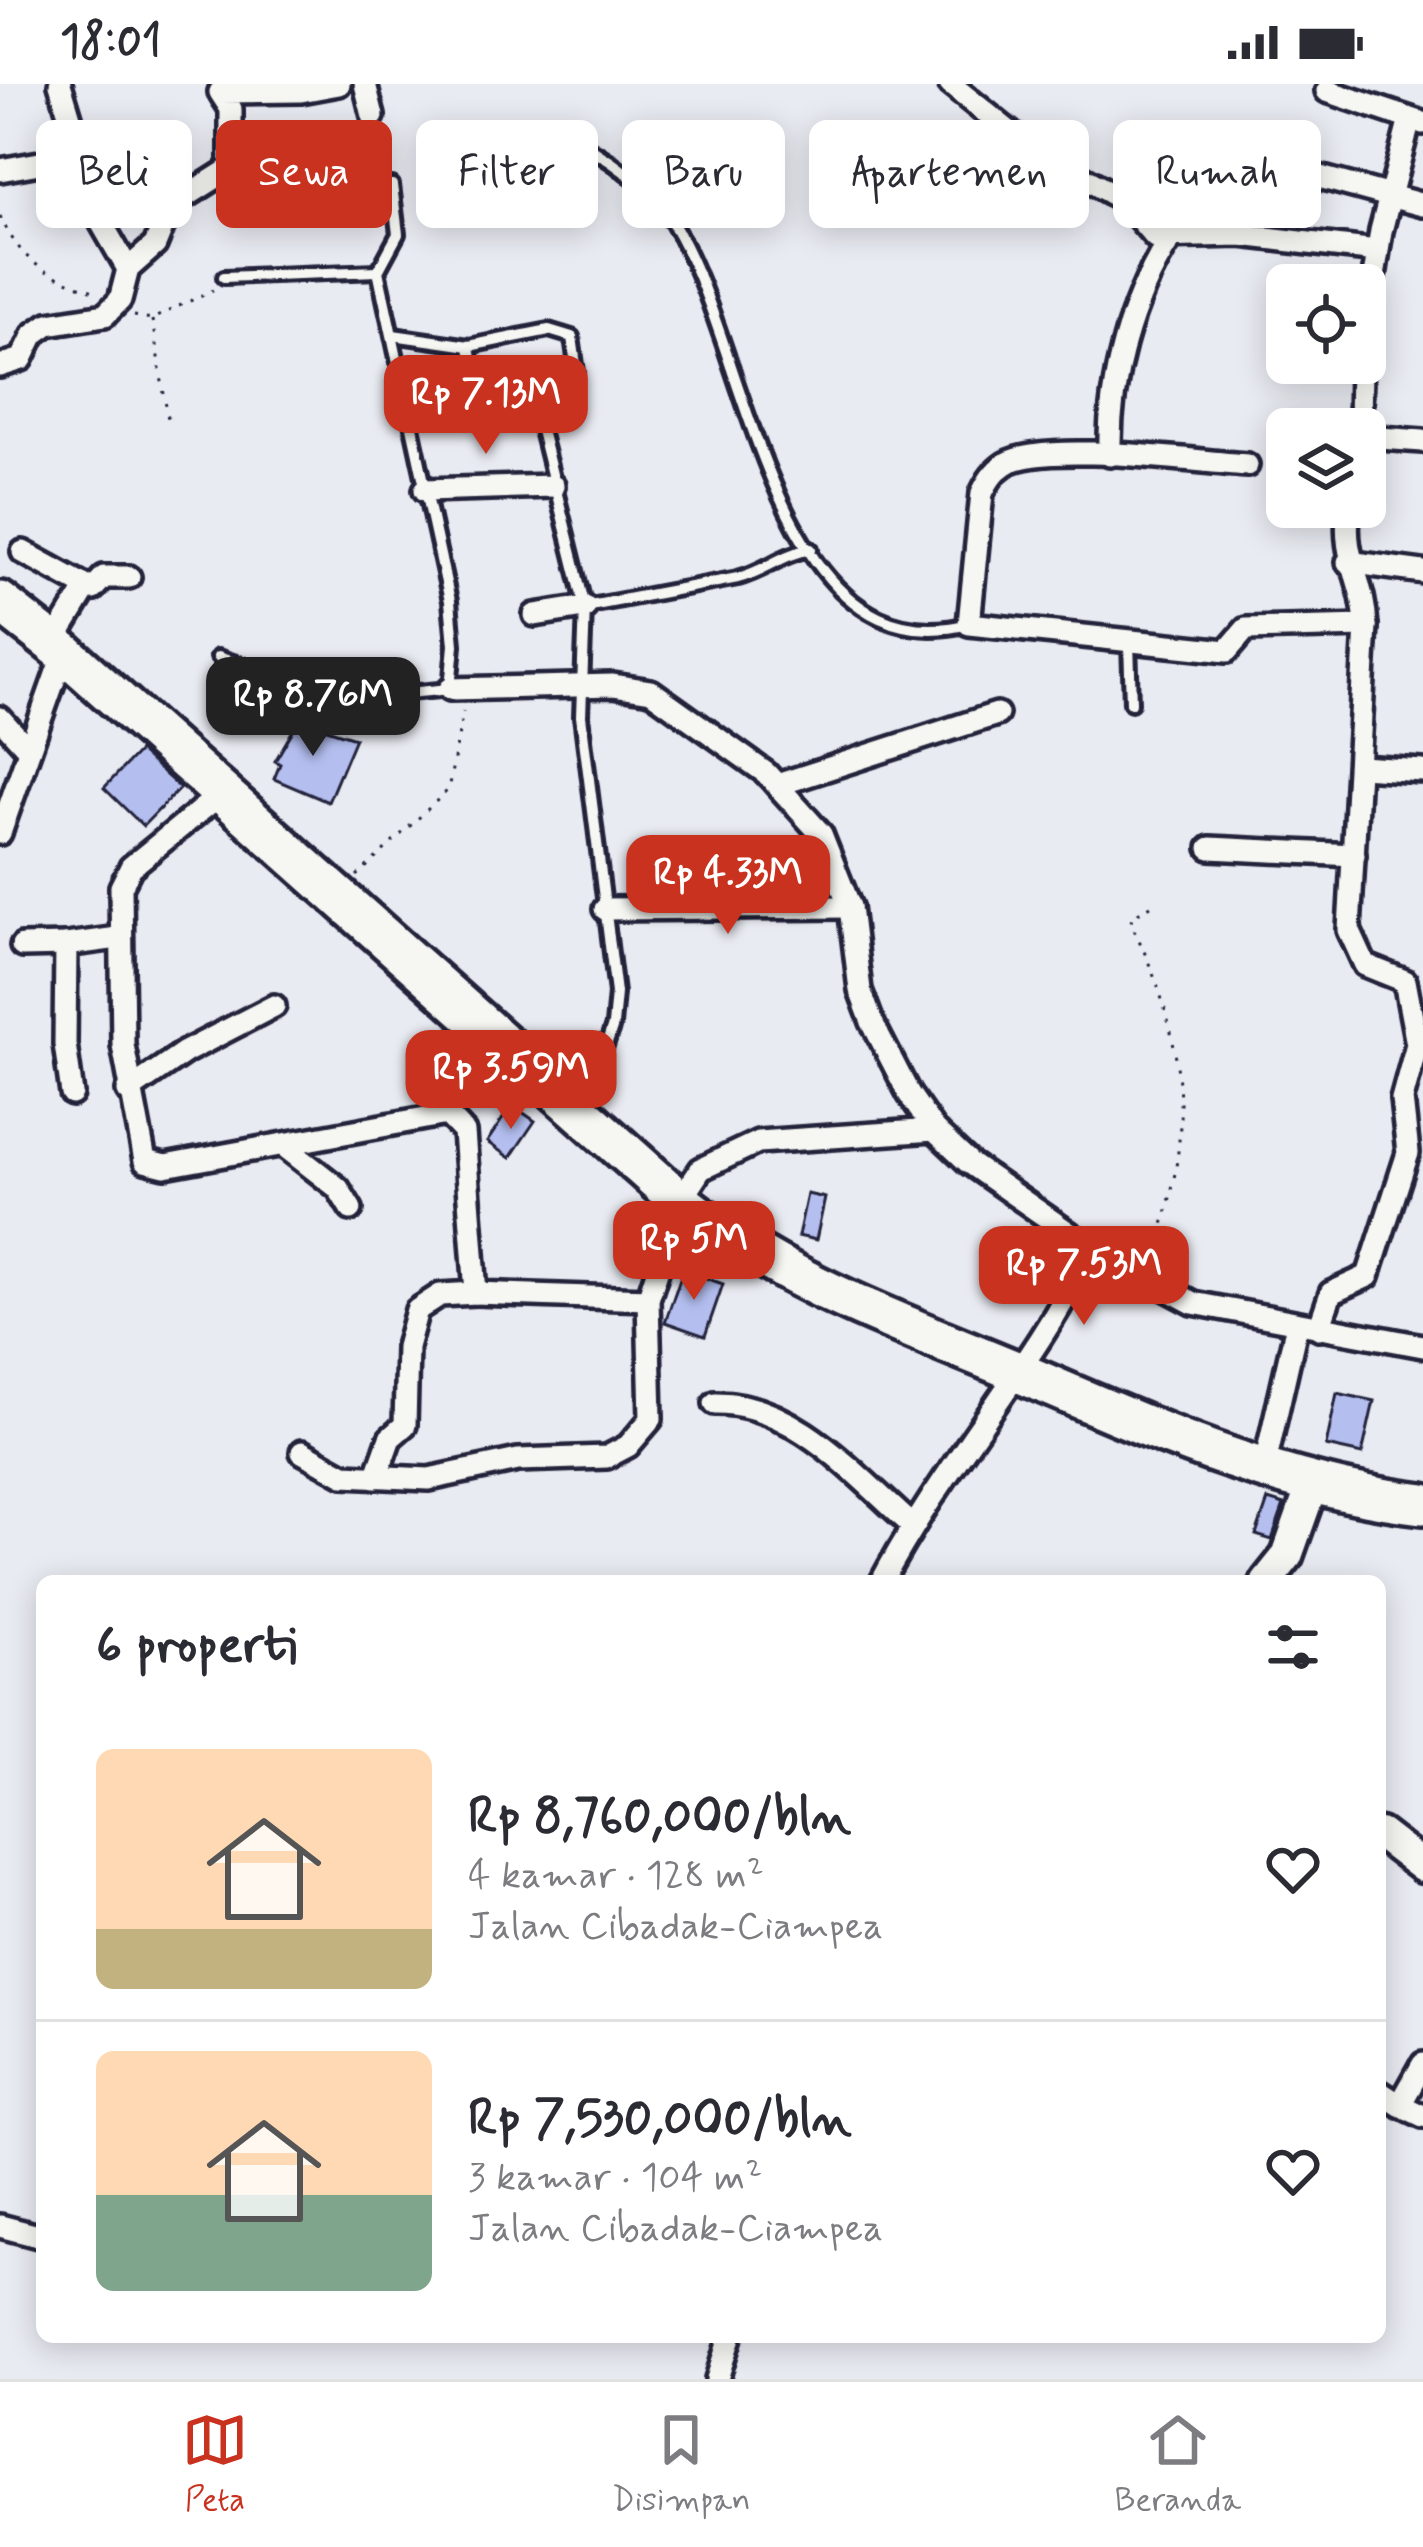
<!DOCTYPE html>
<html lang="id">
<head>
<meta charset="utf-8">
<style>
  :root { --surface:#fff; --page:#f7f7f7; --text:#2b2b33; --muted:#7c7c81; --line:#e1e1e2; --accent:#c8321e }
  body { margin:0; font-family:Mynerve,sans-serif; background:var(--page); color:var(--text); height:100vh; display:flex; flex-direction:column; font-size:45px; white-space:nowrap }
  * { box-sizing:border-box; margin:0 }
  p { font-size:39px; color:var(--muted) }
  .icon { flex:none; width:66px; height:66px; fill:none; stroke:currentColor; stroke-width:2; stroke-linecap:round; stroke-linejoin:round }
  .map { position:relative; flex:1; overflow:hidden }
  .sheet { position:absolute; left:36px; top:1491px; width:1350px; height:768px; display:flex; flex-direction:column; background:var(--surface); border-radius:18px; box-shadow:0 6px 30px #0003 }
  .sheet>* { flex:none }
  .guide { position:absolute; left:36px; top:36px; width:1353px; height:108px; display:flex; gap:24px }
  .fabs { position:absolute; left:1266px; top:180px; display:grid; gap:24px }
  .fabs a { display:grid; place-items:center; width:120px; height:120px; border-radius:18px; background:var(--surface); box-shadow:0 6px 30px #0003; font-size:60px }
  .price { position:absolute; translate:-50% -102px; padding:0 27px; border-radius:24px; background:var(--accent); color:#fff; font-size:39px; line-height:78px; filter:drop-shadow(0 3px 6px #0008) }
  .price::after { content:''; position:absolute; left:50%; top:72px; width:36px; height:27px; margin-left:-18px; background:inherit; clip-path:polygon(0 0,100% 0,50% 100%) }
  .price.current { background:#222; color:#fff }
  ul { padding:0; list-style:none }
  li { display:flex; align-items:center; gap:36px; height:300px; padding:0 60px }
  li+li { border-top:3px solid var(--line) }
  li span { display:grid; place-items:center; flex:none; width:336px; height:240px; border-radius:18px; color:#555 }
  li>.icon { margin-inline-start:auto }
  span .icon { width:144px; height:144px; fill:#fffc; stroke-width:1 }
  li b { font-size:51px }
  h2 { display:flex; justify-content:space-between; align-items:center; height:144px; padding:0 60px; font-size:51px }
  .tag { padding:0 42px; border-radius:18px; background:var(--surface); box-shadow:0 6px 30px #0003; font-size:42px; line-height:108px }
  .tag.current { background:var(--accent); color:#fff }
  .status { display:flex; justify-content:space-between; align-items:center; height:84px; padding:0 60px; background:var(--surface); direction:ltr }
  .status svg { height:33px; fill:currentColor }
  .tabs { display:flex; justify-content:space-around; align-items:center; height:168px; border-top:3px solid var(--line); background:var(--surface); font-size:33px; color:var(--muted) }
  .tabs a { display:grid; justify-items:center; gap:6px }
  .tabs .current { color:var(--accent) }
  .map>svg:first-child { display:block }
</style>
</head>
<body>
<div class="status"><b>18:01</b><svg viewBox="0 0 49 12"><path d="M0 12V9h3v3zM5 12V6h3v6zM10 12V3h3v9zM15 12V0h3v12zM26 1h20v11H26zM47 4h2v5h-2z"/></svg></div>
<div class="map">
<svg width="1423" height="2295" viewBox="0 0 1423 2295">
  <rect width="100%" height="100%" fill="#e9ebf2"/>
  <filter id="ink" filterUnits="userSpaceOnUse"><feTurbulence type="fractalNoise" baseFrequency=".00833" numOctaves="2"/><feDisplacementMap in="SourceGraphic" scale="24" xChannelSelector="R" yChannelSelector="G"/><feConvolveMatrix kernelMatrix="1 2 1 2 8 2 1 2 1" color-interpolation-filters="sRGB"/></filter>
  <g filter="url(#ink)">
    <g fill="#b4bff0" stroke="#22223b" stroke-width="3">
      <polygon points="145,51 192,70 179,99 159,114 125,100 130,89 124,86"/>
      <polygon points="299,636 355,654 328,718 274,695 280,680 275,677"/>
      <polygon points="139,667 180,704 143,742 104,704"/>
      <polygon points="512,1021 535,1037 510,1074 487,1058"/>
      <polygon points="807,1110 825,1114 816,1156 798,1152"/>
      <polygon points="683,1186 723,1200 705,1252 665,1238"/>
      <polygon points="1337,1309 1374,1317 1362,1370 1326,1362"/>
      <polygon points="1268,1416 1284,1421 1272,1456 1256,1451"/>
    </g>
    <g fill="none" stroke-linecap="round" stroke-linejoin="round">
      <defs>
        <g id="lane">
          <path d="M546,44C589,60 636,90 665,128C748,240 766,591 969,540"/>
          <polyline points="224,193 378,187"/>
          <polyline points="393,251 469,262 549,246 572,253 577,288 573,301 532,310 585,523 581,632 616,909 613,941 587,1020"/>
          <polyline points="469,262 475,301 532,310"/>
          <path d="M585,523L738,494C765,487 782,470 811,465"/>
          <polyline points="1129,559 1131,619"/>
          <polyline points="218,573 344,615 450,605 454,561 450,517 378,187 398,150 392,101"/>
        </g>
        <g id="street">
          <polyline points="60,0 102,140 128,185"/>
          <polyline points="365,0 373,32"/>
          <polyline points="950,0 1022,58 1124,117 1155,153 1241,151 1377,167"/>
          <polyline points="1327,7 1423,39"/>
          <polyline points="1290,85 1423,121"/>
          <polyline points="0,86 79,72"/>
          <polyline points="1124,117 1152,120 1232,148"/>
          <polyline points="1365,251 1381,147 1410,35"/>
          <polyline points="0,282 22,275 34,250 48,240 105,231 120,216 128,185 155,161 171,122 231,84 231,25 220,8 301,7 339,0"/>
          <polyline points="1360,345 1361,279"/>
          <polyline points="1365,353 1423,357"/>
          <path d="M1110,371C1108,299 1130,217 1170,155"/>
          <path d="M1247,381C1198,378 1043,356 1005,380C993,388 988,397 982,409L969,540L1227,567L1246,545L1366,542"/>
          <polyline points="425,406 553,402"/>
          <polyline points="23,468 87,503"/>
          <polyline points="1348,478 1423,488"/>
          <polyline points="535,531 585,523"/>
          <polyline points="53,559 87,503 93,505 104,493 129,493"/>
          <polyline points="450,605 613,601 651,607 766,689 821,750 850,823 860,906 872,938 909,1010 934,1046 969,1079 1092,1165 1193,1219 1423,1262"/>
          <polyline points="0,634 29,666"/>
          <polyline points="1360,683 1423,687"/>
          <polyline points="777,701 997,630"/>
          <polyline points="222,709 131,783 121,803 123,961 145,1077 165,1082 447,1030 464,1048 476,1209 648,1215"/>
          <polyline points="0,749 64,568"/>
          <polyline points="1210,764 1354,771"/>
          <polyline points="605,825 850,823"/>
          <polyline points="22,862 66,861"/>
          <polyline points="128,1007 185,968 274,922"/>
          <polyline points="72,1010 65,960 66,861 118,854"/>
          <polyline points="284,1062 338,1104 351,1125"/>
          <path d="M1319,1244L1331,1209L1368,1192L1408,1069L1402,1015L1417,960L1405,897L1365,881L1349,846L1366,542C1364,493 1341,475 1349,423"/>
          <path d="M715,1319C794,1318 856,1392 913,1442"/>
          <polyline points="302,1368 344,1391 429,1395 518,1376 607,1373 628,1362 651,1335 648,1215 680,1117 701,1085 758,1058 934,1046"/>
          <polyline points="1264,1384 1297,1240"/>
          <polyline points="376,1393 390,1354 405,1341 407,1263 417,1226 440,1211 476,1209"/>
          <path d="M882,1497C944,1381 1033,1282 1092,1165"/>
          <polyline points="1380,2008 1400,2021 1423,1980"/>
          <polyline points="1400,2021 1423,2032"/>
          <polyline points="0,2142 42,2153"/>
          <polyline points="717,2295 730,2253"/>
        </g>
        <g id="secondary">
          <polyline points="1267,1497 1287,1472 1313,1399"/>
          <polyline points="1380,1750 1423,1783"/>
        </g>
        <path id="highway" d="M0,518L64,568L680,1117C785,1200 901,1239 1023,1290C1152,1345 1281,1404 1423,1420"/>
      </defs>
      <use href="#lane" stroke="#22223b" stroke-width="20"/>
      <use href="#street" stroke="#22223b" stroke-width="30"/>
      <use href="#secondary" stroke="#22223b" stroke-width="39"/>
      <use href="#highway" stroke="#22223b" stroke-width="48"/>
      <g stroke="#22223b" stroke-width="3" stroke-dasharray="3 9" stroke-linecap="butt">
        <polyline points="380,51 389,88"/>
        <path d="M0,132C22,180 48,192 97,208"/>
        <polyline points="134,232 152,235 213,206"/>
        <polyline points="152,236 169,341"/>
        <polyline points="357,792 448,706 463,628"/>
        <path d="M1152,1174C1196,1053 1188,956 1131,839L1132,832L1153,821"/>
      </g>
      <use href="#lane" stroke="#f6f6f2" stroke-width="10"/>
      <use href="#street" stroke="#f6f6f2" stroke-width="21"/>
      <use href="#secondary" stroke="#f6f6f2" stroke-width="30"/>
      <use href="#highway" stroke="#f6f6f2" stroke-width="39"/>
    </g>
  </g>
</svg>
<div class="fabs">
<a><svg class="icon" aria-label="locate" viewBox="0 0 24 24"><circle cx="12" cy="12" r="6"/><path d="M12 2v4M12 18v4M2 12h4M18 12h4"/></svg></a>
<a><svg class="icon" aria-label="layers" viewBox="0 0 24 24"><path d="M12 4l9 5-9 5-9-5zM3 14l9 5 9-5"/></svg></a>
</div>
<b class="price" style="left:486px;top:373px">Rp 7.13M</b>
<b class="price current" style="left:313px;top:675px">Rp 8.76M</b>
<b class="price" style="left:728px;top:853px">Rp 4.33M</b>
<b class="price" style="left:511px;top:1048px">Rp 3.59M</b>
<b class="price" style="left:694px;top:1219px">Rp 5M</b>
<b class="price" style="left:1084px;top:1244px">Rp 7.53M</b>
<div class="guide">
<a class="tag">Beli</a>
<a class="tag current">Sewa</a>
<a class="tag">Filter</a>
<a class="tag">Baru</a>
<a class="tag">Apartemen</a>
<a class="tag">Rumah</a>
</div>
<section class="sheet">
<h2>6 properti<svg class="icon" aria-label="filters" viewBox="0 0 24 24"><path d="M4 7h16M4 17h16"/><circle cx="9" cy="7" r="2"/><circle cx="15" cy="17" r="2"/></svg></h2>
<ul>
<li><span style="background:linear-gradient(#ffd9b3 75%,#c2b280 0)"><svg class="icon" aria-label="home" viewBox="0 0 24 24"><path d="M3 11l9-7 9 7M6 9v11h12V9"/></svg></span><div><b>Rp 8,760,000/bln</b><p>4 kamar · 128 m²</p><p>Jalan Cibadak-Ciampea</p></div><svg class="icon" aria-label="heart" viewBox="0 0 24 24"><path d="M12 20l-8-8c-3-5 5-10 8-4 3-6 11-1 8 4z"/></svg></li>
<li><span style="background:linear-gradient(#ffd9b3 60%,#7fa58c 0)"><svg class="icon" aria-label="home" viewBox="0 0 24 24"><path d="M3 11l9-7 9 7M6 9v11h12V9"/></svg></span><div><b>Rp 7,530,000/bln</b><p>3 kamar · 104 m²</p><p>Jalan Cibadak-Ciampea</p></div><svg class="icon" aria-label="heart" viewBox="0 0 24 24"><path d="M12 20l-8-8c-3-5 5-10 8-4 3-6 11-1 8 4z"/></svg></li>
</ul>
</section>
</div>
<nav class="tabs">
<a class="current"><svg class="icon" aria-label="map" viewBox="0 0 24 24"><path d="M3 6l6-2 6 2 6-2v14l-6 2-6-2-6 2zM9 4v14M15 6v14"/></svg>Peta</a>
<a><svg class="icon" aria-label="saved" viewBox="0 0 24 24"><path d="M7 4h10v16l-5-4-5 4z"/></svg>Disimpan</a>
<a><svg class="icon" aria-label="home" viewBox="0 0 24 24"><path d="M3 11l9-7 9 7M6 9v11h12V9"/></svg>Beranda</a>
</nav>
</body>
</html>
